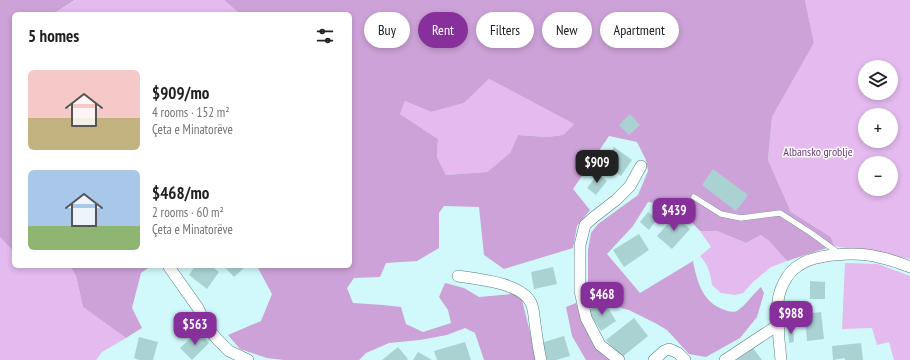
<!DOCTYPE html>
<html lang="en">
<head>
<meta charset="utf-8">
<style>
  :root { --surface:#fff; --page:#f2f2f2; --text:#202124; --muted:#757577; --accent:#872f9b }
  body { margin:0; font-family:"PT Sans Narrow",sans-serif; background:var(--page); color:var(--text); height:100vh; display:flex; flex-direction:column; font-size:15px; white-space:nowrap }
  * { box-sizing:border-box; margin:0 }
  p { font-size:13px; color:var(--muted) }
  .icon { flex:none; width:22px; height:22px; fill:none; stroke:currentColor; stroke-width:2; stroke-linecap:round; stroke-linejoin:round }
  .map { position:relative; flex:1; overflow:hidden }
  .panel { position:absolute; left:12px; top:12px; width:340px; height:256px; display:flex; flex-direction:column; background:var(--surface); border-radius:6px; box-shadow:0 2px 6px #0003 }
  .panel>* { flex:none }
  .hud { position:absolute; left:364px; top:12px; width:380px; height:36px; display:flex; gap:8px }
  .tools { position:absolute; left:858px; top:60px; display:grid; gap:8px }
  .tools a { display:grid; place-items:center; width:40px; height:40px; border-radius:50%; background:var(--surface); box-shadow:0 2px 6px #0003; font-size:20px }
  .price { position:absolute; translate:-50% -34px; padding:0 9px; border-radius:8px; background:var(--accent); color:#fff; font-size:13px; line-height:26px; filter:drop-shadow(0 1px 2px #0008) }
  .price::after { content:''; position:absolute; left:50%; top:24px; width:12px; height:9px; margin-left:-6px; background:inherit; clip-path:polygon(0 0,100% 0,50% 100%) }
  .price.current { background:#222; color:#fff }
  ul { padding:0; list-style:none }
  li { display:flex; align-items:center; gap:12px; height:100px; padding:0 16px }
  li span { display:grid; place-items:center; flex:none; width:112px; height:80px; border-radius:6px; color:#555 }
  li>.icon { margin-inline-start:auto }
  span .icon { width:48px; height:48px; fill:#fffc; stroke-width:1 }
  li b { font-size:17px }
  h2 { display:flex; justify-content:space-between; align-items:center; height:48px; padding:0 16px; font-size:17px }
  .pill { padding:0 14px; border-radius:18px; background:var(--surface); box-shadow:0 2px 6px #0003; font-size:14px; line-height:36px }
  .pill.current { background:var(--accent); color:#fff }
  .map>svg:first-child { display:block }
</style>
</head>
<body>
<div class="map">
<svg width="910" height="360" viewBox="0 0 910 360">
  <rect width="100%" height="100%" fill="#d1f9fb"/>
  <g fill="#e4baef" fill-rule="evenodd">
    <polygon points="76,0 224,0 240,14 53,14"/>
    <path d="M805,0H910V259L834,246L831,237L791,212L768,160L772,117L814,43ZM865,67H891V93H865ZM865,115H891V141H865ZM865,163H891V189H865Z"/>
    <polygon points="489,79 574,124 563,135 547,137 518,135 510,153 487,172 446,175 437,157 438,139 400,114 405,101 431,112 464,103"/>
    <path d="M700,231H717L746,243L761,235L769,241L787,261L771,267L753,282L743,293L735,295L721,293L712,285C710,272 709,266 700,256L711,247Z"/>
    <polygon points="0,237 14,252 14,266 70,266 76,276 83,307 126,338 102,352 96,360 0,360"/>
    <polygon points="845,263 878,264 910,276 910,360 894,360 889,342 877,345 872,328 842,329"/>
  </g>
  <g fill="#cda2d8" fill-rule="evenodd">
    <polygon points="0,0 75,0 53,14 14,14 14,252 0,237"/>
    <path d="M224,0H805L814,43L772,117L768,160L791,212L831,237L834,246L814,252L787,261L769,241L761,235L746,243L717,231H700L680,210L668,205L648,202L633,226L607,254L640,293L693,261C697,281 702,301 722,309C727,311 732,313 737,311C745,306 753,294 761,287L764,293L757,317L740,338L706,357L689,354L667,330L655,323L629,310L621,308L610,297L595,294L588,303V250L591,233L598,224L638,195L648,171L646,160L637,142L609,136L573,189L590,210L577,226L573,248L504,269L484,255L479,207L444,206L439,213V248L417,261L386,263L380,277L354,278L347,288L353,303L383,305L401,307L406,324L423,332L451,323L448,310L439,297L445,283L464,288L479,297L512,294L522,300L537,360H484L475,333L465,328L447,335L420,340L389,343L366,353L359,360H284L267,358L240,349L228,335L261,321L272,294L258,268L260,266H350V14H240ZM489,79L574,124L563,135L547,137L518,135L510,153L487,172L446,175L437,157L438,139L400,114L405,101L431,112L464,103Z"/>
    <polygon points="70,266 151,266 141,273 132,308 142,328 126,338 83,307 76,276"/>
    <polygon points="576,303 584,324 611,360 586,360 572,336 566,307"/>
  </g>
  <g fill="#abd2d3">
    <polygon points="630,114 640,125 629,135 619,125"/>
    <polygon points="614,147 632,160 621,176 603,163"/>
    <polygon points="713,169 748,195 736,211 702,185"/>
    <polygon points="598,174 607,181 596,195 587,188"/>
    <polygon points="648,212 657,219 649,230 640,222"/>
    <polygon points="675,216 690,229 672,249 657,236"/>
    <polygon points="639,234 649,250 624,267 613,250"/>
    <polygon points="195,266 211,266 219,272 207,289 189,275"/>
    <polygon points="224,266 244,266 245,267 234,277"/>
    <polygon points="553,267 557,284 534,289 531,272"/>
    <polygon points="810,281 825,282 825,299 810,299"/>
    <polygon points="604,301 616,321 601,331 588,311"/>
    <polygon points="821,312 824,339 807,341 805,314"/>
    <polygon points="634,318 648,336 621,358 606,340"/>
    <polygon points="793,327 794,342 789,343 788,328"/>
    <polygon points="198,331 209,343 192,360 180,348"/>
    <polygon points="564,336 570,356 556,360 546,360 541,343"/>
    <polygon points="139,337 158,342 153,360 139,360 134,358"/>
    <polygon points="465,342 471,360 437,360 434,351"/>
    <polygon points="861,343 863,360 845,360 845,358 833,360 832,346"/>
    <polygon points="398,347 408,359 407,360 382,360"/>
    <polygon points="753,348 762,360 736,360"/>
    <polygon points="418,352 432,360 413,360"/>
  </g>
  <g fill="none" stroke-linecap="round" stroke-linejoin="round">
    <defs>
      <polyline id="lane" points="694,197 721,214 741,218 780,213 811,233 840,254"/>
      <g id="street">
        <polyline points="169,267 198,308 207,327 217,339 229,351 248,360"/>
        <path d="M458,276C478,279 522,283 531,303C534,309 534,317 535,324C537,336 538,348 541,360"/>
        <polyline points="619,360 600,345 586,318 580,291 580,245 585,225 594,217 616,200 630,186 641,166"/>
        <polyline points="654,360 664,351 669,349 678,353 685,360"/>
        <polyline points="725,360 778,325"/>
        <path d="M781,360C779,345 778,330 778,314C778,310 777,306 778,302C779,289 787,273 798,266C815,253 858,252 878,257C889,259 900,263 910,267"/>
      </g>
    </defs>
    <use href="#lane" stroke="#597d7e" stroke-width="6"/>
    <use href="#street" stroke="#597d7e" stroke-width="12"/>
    <use href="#lane" stroke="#fff" stroke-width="5.5"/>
    <use href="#street" stroke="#fff" stroke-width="11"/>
  </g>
  <g text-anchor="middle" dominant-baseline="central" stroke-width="3" stroke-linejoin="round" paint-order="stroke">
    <g font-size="12" fill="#6d387a" stroke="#fff">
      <text x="818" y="151">Albansko groblje</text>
    </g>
  </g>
</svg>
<div class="tools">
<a><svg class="icon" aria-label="layers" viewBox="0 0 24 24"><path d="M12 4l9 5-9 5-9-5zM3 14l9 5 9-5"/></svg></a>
<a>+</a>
<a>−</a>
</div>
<b class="price current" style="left:597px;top:184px">$909</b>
<b class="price" style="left:674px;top:232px">$439</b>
<b class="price" style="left:602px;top:316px">$468</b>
<b class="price" style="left:791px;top:335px">$988</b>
<b class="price" style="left:195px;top:346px">$563</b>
<div class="hud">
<a class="pill">Buy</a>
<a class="pill current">Rent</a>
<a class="pill">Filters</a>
<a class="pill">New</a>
<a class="pill">Apartment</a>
</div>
<section class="panel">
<h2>5 homes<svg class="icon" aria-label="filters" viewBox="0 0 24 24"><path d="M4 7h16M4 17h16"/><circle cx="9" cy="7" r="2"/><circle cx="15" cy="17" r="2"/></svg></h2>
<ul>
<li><span style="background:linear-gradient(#f6c9c9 60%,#c2b280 0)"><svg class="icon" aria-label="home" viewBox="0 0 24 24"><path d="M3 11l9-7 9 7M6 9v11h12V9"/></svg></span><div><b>$909/mo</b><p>4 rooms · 152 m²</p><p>Çeta e Minatorëve</p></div></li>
<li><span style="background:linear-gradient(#a9c7e8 70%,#8fb573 0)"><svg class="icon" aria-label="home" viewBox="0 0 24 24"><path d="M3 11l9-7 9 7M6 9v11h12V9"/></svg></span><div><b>$468/mo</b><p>2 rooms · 60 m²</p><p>Çeta e Minatorëve</p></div></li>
</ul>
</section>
</div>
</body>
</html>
